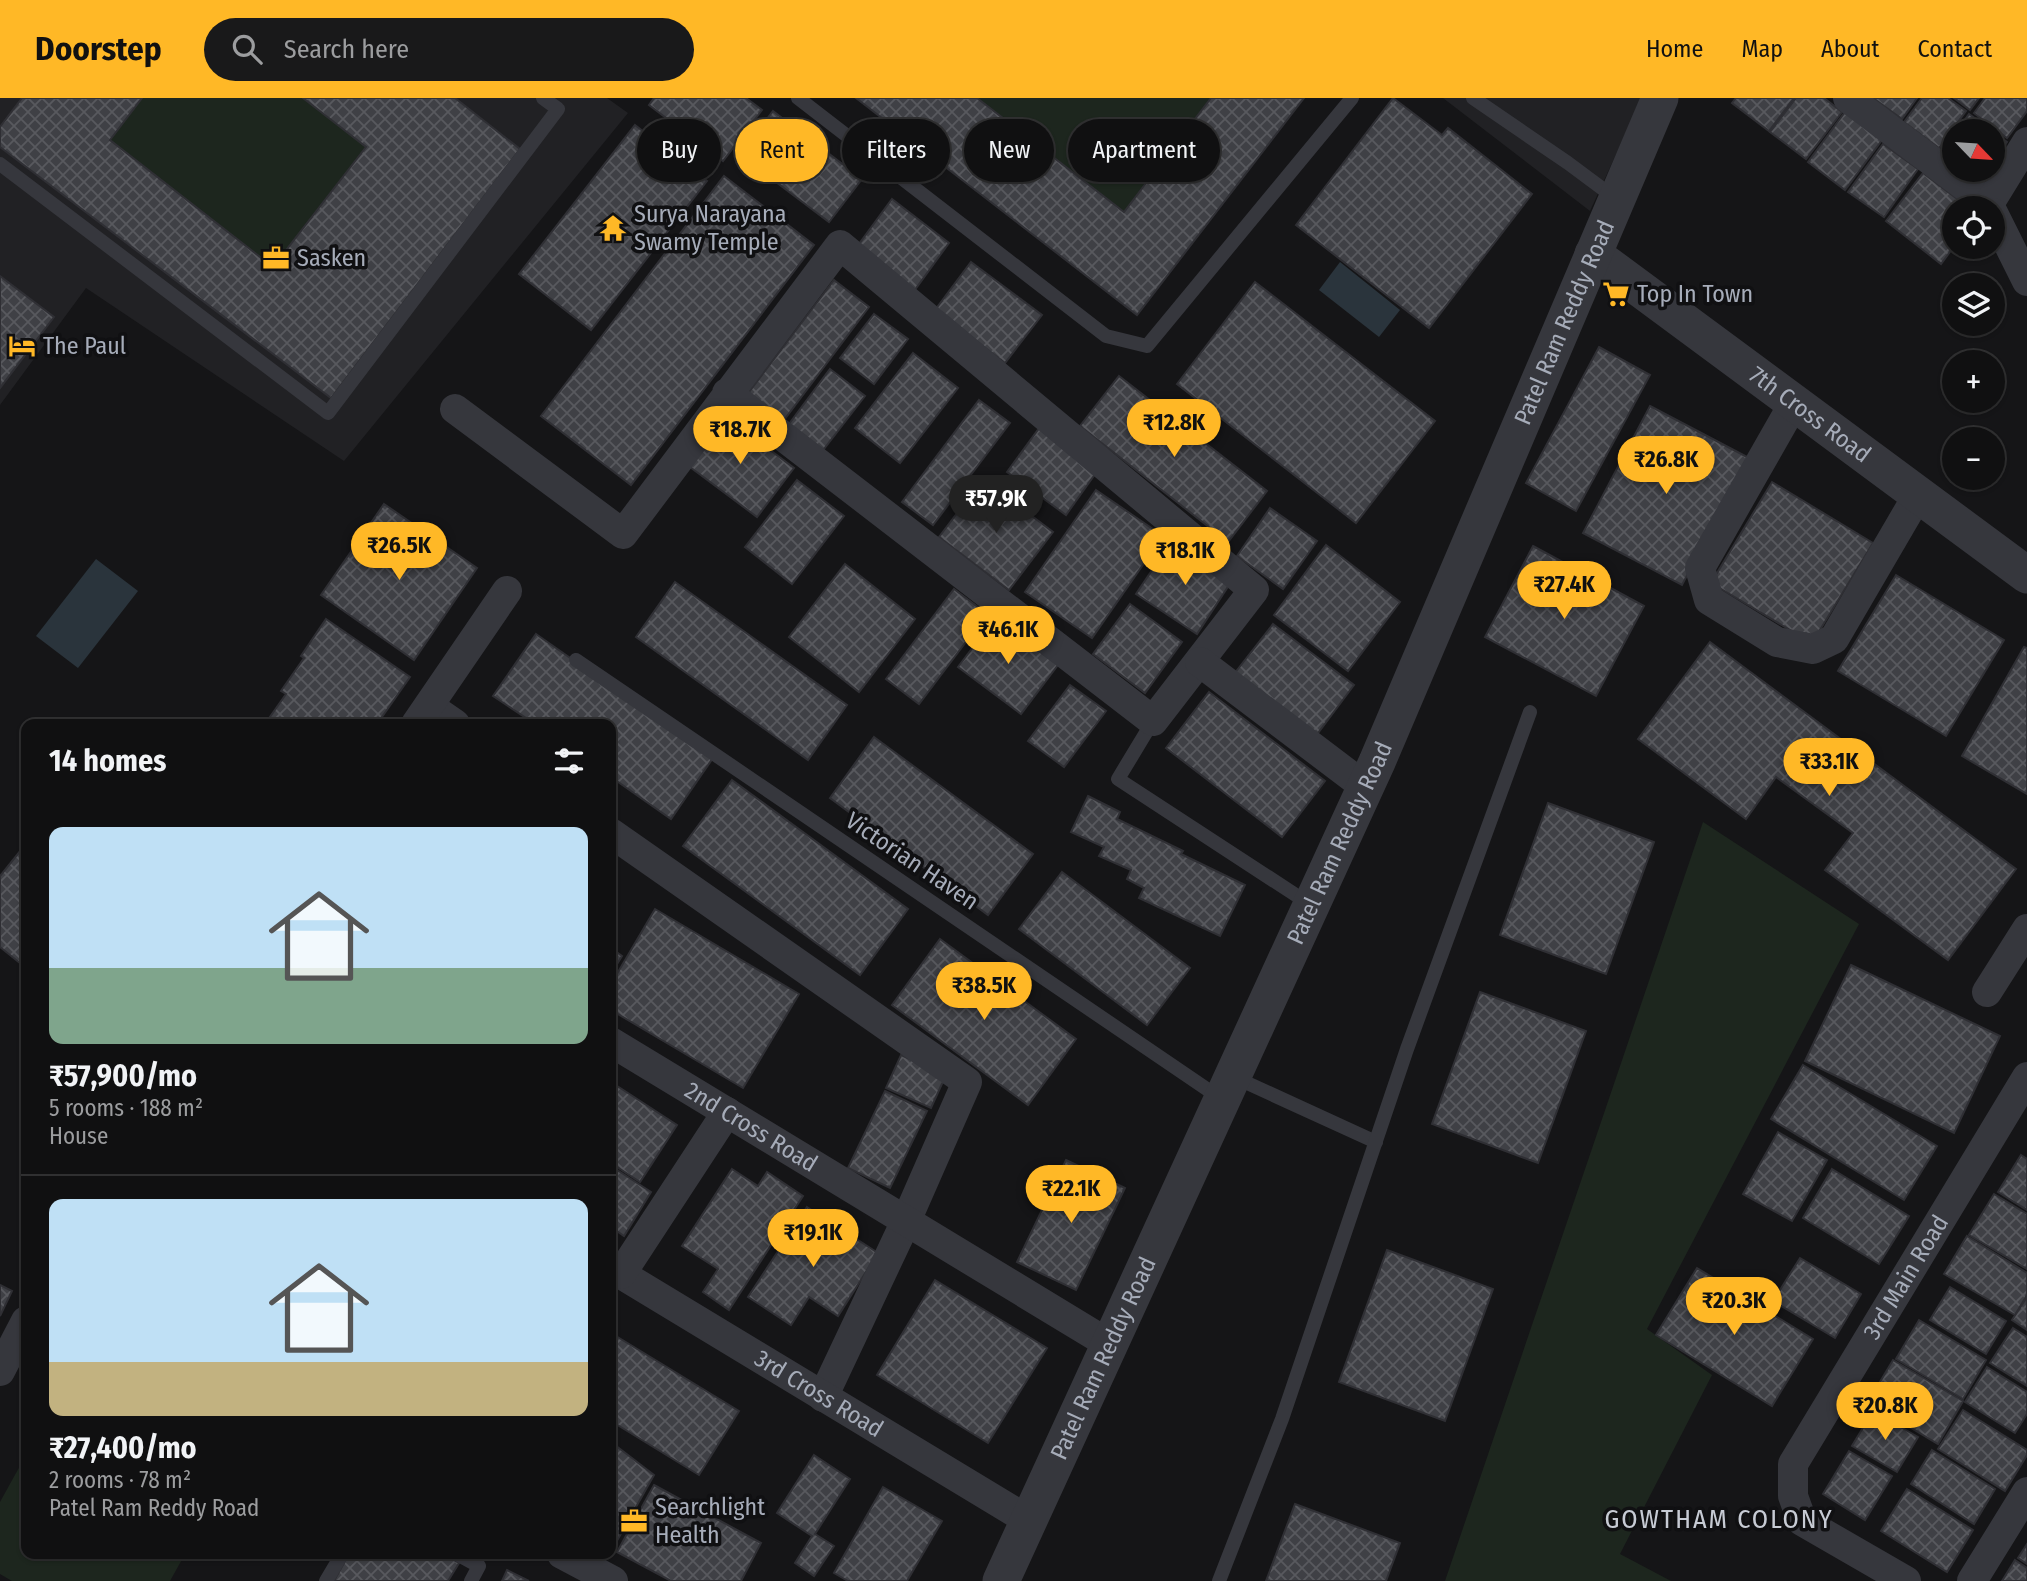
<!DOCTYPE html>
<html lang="en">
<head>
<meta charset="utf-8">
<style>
  :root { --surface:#101011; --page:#19191a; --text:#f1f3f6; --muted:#9c9d9f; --line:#303031; --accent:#ffb826 }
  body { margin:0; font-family:"Fira Sans Condensed",sans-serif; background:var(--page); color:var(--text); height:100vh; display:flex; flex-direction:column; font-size:26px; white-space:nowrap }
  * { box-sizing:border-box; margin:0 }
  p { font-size:23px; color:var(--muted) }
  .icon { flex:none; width:38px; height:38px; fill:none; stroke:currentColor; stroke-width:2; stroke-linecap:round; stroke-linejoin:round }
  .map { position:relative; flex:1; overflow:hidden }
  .panel { position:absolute; left:21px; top:621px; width:595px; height:840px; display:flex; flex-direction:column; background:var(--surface); border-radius:14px; box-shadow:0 2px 5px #0004,0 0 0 2px var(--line) }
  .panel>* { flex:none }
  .banner { position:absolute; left:637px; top:21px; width:665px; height:63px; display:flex; gap:14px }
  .needle { width:46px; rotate:115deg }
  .fabs { position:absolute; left:1942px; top:21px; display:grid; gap:14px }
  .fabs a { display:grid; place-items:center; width:63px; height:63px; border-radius:50%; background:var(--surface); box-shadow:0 2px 5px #0004,0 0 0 2px var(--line); font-size:35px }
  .price { position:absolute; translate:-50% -60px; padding:0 16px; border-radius:24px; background:var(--accent); color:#111; font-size:23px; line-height:46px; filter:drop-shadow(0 2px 4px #0008) }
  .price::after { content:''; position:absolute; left:50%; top:42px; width:21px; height:16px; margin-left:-10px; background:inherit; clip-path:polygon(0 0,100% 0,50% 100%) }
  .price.current { background:#222; color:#fff }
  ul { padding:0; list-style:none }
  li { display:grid; align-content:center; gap:14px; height:371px; padding:0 28px }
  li+li { border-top:2px solid var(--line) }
  li span { display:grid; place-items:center; height:217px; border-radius:14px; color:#555 }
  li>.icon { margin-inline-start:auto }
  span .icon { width:126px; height:126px; fill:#fffc; stroke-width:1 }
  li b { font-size:30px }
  h2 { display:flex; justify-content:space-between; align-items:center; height:84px; padding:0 28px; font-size:30px }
  .chip { padding:0 24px; border-radius:32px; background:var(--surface); box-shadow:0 2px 5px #0004,0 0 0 2px var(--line); font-size:24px; line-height:63px }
  .chip.current { background:var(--accent); color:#111 }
  header { display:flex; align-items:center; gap:42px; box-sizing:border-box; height:98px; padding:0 35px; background:var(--accent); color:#111 }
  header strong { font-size:33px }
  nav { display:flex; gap:38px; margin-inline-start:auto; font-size:24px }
  .search { width:490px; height:63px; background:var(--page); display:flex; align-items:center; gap:18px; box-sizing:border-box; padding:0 24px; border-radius:38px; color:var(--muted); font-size:26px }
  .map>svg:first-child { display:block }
</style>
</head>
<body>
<header>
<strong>Doorstep</strong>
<div class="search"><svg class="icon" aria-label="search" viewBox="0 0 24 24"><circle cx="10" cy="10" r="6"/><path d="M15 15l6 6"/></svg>Search here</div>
<nav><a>Home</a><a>Map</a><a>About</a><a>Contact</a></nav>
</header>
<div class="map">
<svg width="2027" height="1483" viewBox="0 0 2027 1483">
  <defs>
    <pattern id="building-cross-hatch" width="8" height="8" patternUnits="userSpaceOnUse" patternTransform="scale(1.75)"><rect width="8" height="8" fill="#3f4045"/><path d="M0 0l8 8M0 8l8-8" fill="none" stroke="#58595e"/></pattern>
  </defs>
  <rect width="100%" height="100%" fill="#151517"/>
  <g fill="#212124">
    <polygon points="0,0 607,0 628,15 344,363 86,190 0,307"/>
    <polygon points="1443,0 1642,0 1590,113"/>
  </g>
  <g fill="#1d261e">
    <polygon points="142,0 303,0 366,49 273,169 110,42"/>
    <polygon points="977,0 1211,0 1124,114"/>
    <polygon points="1703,724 1859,826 1647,1231 1712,1277 1620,1456 1671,1483 1445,1483"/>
    <polygon points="26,1357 26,1456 185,1456 170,1483 12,1483 0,1476 0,1404"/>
  </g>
  <g fill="#2a343c">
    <polygon points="1340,164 1400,212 1379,239 1319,192"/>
    <polygon points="96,461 138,493 78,570 36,538"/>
  </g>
  <g fill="url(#building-cross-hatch)" stroke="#2f2f34" stroke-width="2">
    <polygon points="22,0 142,0 110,42 273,169 366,49 303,0 455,0 520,51 331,300 0,49 0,29"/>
    <polygon points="654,0 746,0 762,12 723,63 649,7"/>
    <polygon points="856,0 977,0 1124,114 1211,0 1304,0 1137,217"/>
    <polygon points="1393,0 1442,37 1448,30 1532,96 1429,230 1296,127"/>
    <polygon points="1736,0 1794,0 1769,33 1732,5"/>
    <polygon points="1796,0 1824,0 1842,14 1806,61 1770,34"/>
    <polygon points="1873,0 1917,0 1902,21"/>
    <polygon points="1922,0 1948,0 1966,13 1939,50 1904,24"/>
    <polygon points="1954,0 1979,0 1970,12"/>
    <polygon points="1985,0 2027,0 2027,13 2007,40 1974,15"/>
    <polygon points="773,13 862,81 829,124 740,57"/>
    <polygon points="1845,14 1882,42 1845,92 1808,64"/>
    <polygon points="1969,16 1993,33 1957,33"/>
    <polygon points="635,27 707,83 591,232 519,176"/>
    <polygon points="1993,34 2007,44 1993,63"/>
    <polygon points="1955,36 1955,63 1942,53"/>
    <polygon points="1883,46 1918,71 1884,119 1848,94"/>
    <polygon points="1967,72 1987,72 1980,81"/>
    <polygon points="1923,75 1969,110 1955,110 1955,147 1941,166 1886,123"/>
    <polygon points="724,78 814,147 631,387 541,318"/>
    <polygon points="892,101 949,145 914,193 856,150"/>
    <polygon points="971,164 1042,217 1005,265 935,212"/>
    <polygon points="0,178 54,219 0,290"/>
    <polygon points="834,182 869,209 781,326 746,298"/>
    <polygon points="1255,184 1435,323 1356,425 1177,286"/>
    <polygon points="874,216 908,241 874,286 840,260"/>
    <polygon points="1599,249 1650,277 1576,413 1526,385"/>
    <polygon points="913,255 958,290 900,365 855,330"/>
    <polygon points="830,271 865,298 820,356 786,330"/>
    <polygon points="1119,278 1267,393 1228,444 1080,328"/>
    <polygon points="979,302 1010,325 933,427 902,404"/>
    <polygon points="1650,308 1749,360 1682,487 1583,435"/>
    <polygon points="723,317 794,370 757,419 686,366"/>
    <polygon points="1040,329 1098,372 1066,417 1007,374"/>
    <polygon points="983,381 1053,434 1009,492 939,439"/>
    <polygon points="797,382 844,418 792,486 745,449"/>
    <polygon points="1772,384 1873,445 1812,545 1711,485"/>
    <polygon points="1096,392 1163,438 1092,540 1025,494"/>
    <polygon points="384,406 477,470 414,562 321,497"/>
    <polygon points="1270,410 1317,443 1283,491 1237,458"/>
    <polygon points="1173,441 1233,481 1197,536 1136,496"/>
    <polygon points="1326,447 1400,504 1348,573 1274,517"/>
    <polygon points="1533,448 1644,508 1596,598 1485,539"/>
    <polygon points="845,466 915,521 859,594 789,539"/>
    <polygon points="1896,477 2004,542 1946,638 1838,573"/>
    <polygon points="675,484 847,607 808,662 636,539"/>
    <polygon points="954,491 987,516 919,606 886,581"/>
    <polygon points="1130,506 1182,544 1145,595 1093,556"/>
    <polygon points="995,520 1058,567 1021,616 958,569"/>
    <polygon points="326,521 410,579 377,626 265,626 286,596 281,593 304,560 301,558"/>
    <polygon points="1273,526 1354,587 1315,639 1234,576"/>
    <polygon points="536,536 713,660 671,721 611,679 611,626 535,626 493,598"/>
    <polygon points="1710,544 2016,771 1948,862 1825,772 1853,735 1776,679 1746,721 1638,641"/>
    <polygon points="2024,549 2027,550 2027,696 1962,658"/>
    <polygon points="1070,587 1106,613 1064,669 1028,643"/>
    <polygon points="1209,594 1325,683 1282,739 1166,650"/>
    <polygon points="874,639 1033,756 988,817 830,700"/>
    <polygon points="732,682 908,811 860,877 683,748"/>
    <polygon points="1088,698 1120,714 1117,721 1183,753 1181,756 1245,787 1220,838 1139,800 1144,790 1127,781 1131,772 1099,758 1104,749 1071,734"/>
    <polygon points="1548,705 1654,744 1606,876 1500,837"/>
    <polygon points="21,752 26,756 26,870 0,849 0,778"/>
    <polygon points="1062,774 1190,870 1147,927 1019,831"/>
    <polygon points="655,811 799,896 743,990 611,912 611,886"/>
    <polygon points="940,841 1076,941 1028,1007 892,907"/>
    <polygon points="611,850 622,858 611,876"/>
    <polygon points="1851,867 2000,938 1954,1035 1805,963"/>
    <polygon points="1480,894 1586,933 1538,1065 1432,1026"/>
    <polygon points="901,957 946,977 931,1010 886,990"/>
    <polygon points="1803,967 1937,1048 1904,1102 1771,1021"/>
    <polygon points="611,984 677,1027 640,1084 611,1065"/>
    <polygon points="885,993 927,1013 890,1090 848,1070"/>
    <polygon points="1778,1034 1827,1062 1792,1123 1743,1096"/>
    <polygon points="2021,1057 2027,1061 2027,1112 1998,1094"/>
    <polygon points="1066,1062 1125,1090 1076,1192 1017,1164"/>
    <polygon points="611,1068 651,1094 624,1138 611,1129"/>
    <polygon points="732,1071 758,1088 767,1074 803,1098 729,1212 703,1194 718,1171 682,1148"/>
    <polygon points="1832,1071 1909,1118 1879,1166 1803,1120"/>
    <polygon points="1994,1096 2027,1116 2027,1171 1969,1137"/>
    <polygon points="807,1109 878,1155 838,1218 809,1199 791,1227 748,1199"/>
    <polygon points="1967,1138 2027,1175 2027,1197 2015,1217 1944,1176"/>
    <polygon points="1387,1152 1493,1191 1445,1323 1339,1284"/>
    <polygon points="1800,1160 1861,1196 1835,1240 1773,1203"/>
    <polygon points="1697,1170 1813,1241 1772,1308 1656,1237"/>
    <polygon points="935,1182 1047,1250 988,1345 877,1277"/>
    <polygon points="0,1187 12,1193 0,1218"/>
    <polygon points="1950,1189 2006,1223 1986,1256 1930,1222"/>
    <polygon points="2027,1199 2027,1232 2012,1222"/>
    <polygon points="1919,1222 1986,1262 1963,1301 1896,1261"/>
    <polygon points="2013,1230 2027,1239 2027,1288 1990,1265"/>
    <polygon points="611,1235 739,1313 699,1377 611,1323"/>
    <polygon points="1893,1262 1963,1303 1938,1346 1868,1304"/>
    <polygon points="1987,1269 2027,1294 2027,1316 2015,1335 1965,1304"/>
    <polygon points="1963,1312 2027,1352 2027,1357 2005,1393 1938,1351"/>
    <polygon points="1873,1313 1918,1339 1897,1374 1852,1348"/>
    <polygon points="611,1344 654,1377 614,1448 611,1446"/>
    <polygon points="1932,1352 1995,1391 1974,1426 1911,1386"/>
    <polygon points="1849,1353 1892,1378 1865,1422 1823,1396"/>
    <polygon points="814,1357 850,1381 815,1436 834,1448 814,1478 795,1465 812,1438 777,1415"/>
    <polygon points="654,1387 761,1445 741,1483 671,1483 617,1454"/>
    <polygon points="883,1389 942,1423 907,1483 848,1483 834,1475"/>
    <polygon points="1907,1391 1973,1432 1947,1474 1881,1433"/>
    <polygon points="1295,1406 1400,1445 1386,1483 1266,1483"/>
    <polygon points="2027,1446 2027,1466 2018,1460"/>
    <polygon points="349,1456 443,1456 459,1465 448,1483 334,1483"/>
    <polygon points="2015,1462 2027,1470 2027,1483 2002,1483"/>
    <polygon points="507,1472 529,1483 502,1483"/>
  </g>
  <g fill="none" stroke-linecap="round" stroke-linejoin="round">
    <g stroke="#36373d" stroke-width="14">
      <polyline points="798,0 1106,238 1147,248 1352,0"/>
      <polyline points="1473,0 1568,65 1615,100"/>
      <polyline points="0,66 328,315 558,11 543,0"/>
      <polyline points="576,562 1220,1000"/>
      <polyline points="1153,623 1118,681 1311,807"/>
      <polyline points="1234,979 1376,1044"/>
      <polyline points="457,1456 479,1468 471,1483"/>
      <polyline points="326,1483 342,1456"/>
      <polyline points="1219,1483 1282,1321 1407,951 1530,614"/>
    </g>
    <g stroke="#36373d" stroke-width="30">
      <polyline points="1848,0 1989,106 1991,110"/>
      <polyline points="1989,106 2027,44"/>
      <polyline points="1993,115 2027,183"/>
      <polyline points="1794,305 1700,470 1709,502 1777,544 1813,551 1834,541 1918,397"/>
      <polyline points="455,311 623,436 840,147 1254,492 1153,623 727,295"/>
      <polyline points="1200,564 1364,688"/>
      <polyline points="429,608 455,626"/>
      <polyline points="416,626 507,493"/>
      <polyline points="611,735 967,984 906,1123 823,1299"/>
      <polyline points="1987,894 2027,831"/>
      <path id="s1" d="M611,944L1109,1246"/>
      <path id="s2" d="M611,1170L1028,1422"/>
      <polyline points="621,1176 727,1014"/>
      <polyline points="0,1273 26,1223"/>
      <polyline points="562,1456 613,1483"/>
      <path id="s3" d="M1906,1483L1802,1423L1793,1398V1366L2027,979"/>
      <polyline points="1972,1483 2027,1394"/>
    </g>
    <g stroke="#36373d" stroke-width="37">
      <path id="s4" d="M1593,156L2027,477"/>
      <path id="s5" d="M1001,1483L1377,664L1660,0"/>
    </g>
  </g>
  <defs>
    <symbol id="temple-bare" viewBox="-9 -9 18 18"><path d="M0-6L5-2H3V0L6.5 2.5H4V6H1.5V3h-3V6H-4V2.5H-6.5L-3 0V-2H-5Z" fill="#ffb826" stroke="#101012" stroke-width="2.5" paint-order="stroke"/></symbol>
    <symbol id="office-bare" viewBox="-9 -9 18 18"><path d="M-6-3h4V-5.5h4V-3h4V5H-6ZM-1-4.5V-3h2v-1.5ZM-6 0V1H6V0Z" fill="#ffb826" stroke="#101012" stroke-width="2.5" paint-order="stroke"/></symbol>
    <symbol id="supermarket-bare" viewBox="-9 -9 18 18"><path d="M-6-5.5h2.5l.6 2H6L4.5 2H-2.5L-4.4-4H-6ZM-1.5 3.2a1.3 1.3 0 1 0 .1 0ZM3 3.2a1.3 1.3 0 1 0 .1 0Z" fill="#ffb826" stroke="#101012" stroke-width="2.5" paint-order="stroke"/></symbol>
    <symbol id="hotel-bare" viewBox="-9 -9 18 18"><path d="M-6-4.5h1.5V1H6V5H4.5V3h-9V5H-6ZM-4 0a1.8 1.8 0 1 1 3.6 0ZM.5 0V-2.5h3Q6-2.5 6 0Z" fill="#ffb826" stroke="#101012" stroke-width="2.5" paint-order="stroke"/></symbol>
  </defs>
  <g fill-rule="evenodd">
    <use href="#temple-bare" x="594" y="111" width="38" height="38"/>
    <use href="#office-bare" x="257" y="141" width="38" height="38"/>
    <use href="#supermarket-bare" x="1597" y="177" width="38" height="38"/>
    <use href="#hotel-bare" x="3" y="229" width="38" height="38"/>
    <use href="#office-bare" x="615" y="1404" width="38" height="38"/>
  </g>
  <g text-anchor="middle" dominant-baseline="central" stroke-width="7" stroke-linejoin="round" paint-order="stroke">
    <g font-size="24" fill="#a6acb9" stroke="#101012" text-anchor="start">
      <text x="634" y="116">Surya Narayana<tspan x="634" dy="28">Swamy Temple</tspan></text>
      <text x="297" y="160">Sasken</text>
      <text x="1637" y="196">Top In Town</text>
      <text x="43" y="248">The Paul</text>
      <text x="655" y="1409">Searchlight<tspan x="655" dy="28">Health</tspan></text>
    </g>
    <g font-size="24" fill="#a6acb9" stroke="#101012">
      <text stroke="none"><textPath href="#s5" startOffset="1379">Patel Ram Reddy Road</textPath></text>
      <text stroke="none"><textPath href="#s4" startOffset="270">7th Cross Road</textPath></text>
      <text stroke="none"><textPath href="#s5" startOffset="812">Patel Ram Reddy Road</textPath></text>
      <text transform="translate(912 763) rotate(34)">Victorian Haven</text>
      <text stroke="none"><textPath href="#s1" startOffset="164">2nd Cross Road</textPath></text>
      <text stroke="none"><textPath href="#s3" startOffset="397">3rd Main Road</textPath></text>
      <text stroke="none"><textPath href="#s5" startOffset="245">Patel Ram Reddy Road</textPath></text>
      <text stroke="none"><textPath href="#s2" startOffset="243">3rd Cross Road</textPath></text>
    </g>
    <g font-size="26" letter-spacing="2" fill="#c7cbd4" stroke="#101012">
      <text x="1719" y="1421">GOWTHAM COLONY</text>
    </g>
  </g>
</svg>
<div class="fabs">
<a><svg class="needle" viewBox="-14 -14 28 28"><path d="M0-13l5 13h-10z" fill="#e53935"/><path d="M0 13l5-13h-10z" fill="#9c9d9f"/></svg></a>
<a><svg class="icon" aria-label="locate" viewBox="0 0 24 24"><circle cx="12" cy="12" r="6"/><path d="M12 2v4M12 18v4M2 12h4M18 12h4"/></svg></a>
<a><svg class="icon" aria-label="layers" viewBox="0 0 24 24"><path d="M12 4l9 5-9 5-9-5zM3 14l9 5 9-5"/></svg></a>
<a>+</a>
<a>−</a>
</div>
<b class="price" style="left:1174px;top:361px">₹12.8K</b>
<b class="price" style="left:740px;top:368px">₹18.7K</b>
<b class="price" style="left:1666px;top:398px">₹26.8K</b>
<b class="price current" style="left:996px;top:437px">₹57.9K</b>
<b class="price" style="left:399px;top:484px">₹26.5K</b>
<b class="price" style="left:1185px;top:489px">₹18.1K</b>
<b class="price" style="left:1564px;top:523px">₹27.4K</b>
<b class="price" style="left:1008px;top:568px">₹46.1K</b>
<b class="price" style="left:1829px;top:700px">₹33.1K</b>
<b class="price" style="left:984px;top:924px">₹38.5K</b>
<b class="price" style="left:1071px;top:1127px">₹22.1K</b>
<b class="price" style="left:813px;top:1171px">₹19.1K</b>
<b class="price" style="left:1734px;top:1239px">₹20.3K</b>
<b class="price" style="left:1885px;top:1344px">₹20.8K</b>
<div class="banner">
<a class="chip">Buy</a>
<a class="chip current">Rent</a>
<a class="chip">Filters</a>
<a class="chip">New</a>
<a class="chip">Apartment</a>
</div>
<section class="panel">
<h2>14 homes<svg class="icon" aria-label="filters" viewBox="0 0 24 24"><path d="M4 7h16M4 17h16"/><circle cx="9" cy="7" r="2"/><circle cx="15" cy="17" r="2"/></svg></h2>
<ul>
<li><span style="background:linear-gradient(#bfe0f5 65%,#7fa58c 0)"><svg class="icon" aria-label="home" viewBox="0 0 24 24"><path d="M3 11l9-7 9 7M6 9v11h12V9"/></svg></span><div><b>₹57,900/mo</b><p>5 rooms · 188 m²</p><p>House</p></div></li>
<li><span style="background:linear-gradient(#bfe0f5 75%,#c2b280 0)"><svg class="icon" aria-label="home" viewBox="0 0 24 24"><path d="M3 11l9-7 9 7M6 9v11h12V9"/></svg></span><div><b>₹27,400/mo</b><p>2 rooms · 78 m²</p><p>Patel Ram Reddy Road</p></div></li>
</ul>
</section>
</div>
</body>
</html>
